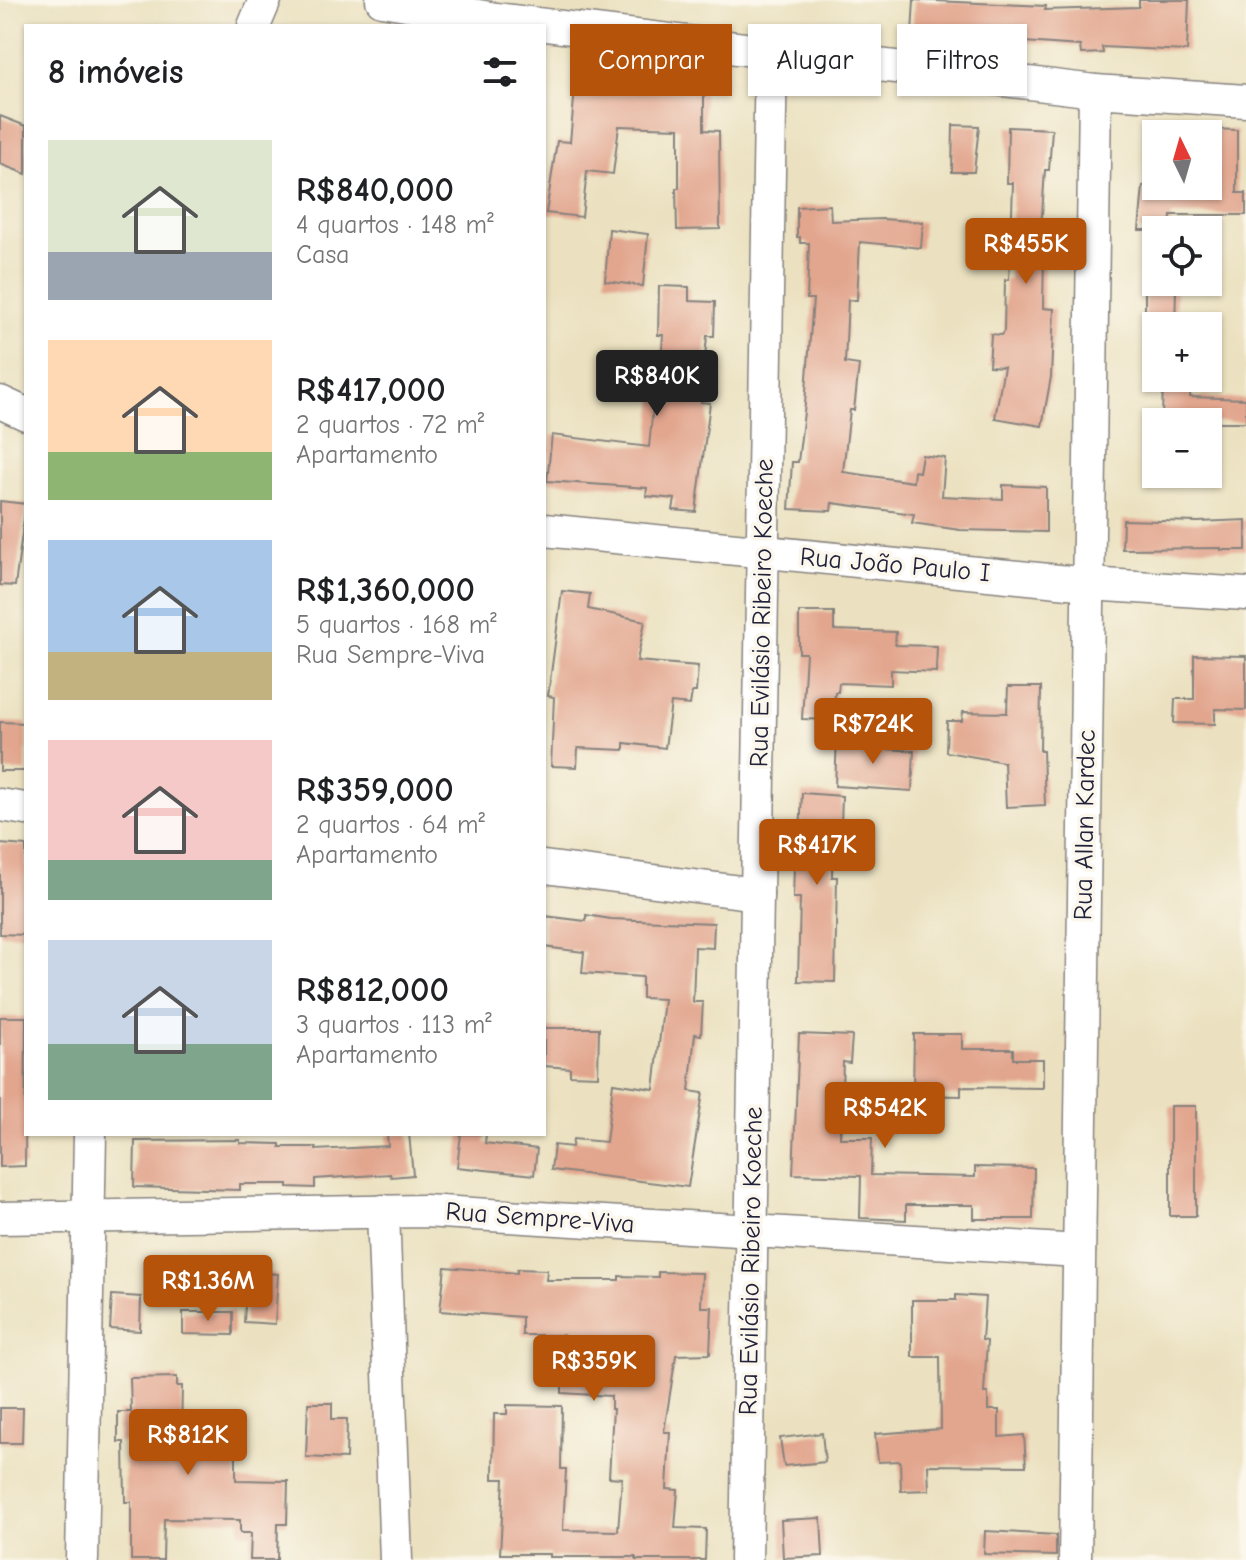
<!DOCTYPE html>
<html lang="pt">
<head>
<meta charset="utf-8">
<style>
  :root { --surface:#fff; --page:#f6f6f6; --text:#202124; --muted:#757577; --accent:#b45309 }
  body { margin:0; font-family:"Comic Neue",sans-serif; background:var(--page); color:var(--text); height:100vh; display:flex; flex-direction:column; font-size:30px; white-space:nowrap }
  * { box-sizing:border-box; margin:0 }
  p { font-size:26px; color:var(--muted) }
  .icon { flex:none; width:44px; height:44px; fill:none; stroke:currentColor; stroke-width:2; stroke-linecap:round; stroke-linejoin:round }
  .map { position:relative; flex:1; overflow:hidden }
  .sheet { position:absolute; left:24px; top:24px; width:522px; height:1112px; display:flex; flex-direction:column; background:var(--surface); border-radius:0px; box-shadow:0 2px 6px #0004 }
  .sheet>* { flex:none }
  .hud { position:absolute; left:570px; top:24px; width:556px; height:72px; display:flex; gap:16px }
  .needle { width:52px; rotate:355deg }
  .buttons { position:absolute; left:1142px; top:120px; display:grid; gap:16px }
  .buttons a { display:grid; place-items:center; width:80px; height:80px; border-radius:0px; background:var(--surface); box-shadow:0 2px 6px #0004; font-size:40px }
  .price { position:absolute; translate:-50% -68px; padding:0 18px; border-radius:8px; background:var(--accent); color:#fff; font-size:26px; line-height:52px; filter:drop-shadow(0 2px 4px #0008) }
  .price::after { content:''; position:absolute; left:50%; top:48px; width:24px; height:18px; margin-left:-12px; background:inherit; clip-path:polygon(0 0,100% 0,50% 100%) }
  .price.active { background:#222; color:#fff }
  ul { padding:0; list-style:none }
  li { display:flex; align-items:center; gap:24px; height:200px; padding:0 24px }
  li span { display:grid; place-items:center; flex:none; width:224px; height:160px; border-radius:0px; color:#555 }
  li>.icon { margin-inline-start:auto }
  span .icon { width:96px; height:96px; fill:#fffc; stroke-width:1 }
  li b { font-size:34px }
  h2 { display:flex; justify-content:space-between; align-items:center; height:96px; padding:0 24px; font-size:34px }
  .tag { padding:0 28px; border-radius:0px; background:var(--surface); box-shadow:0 2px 6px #0004; font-size:28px; line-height:72px }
  .tag.active { background:var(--accent); color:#fff }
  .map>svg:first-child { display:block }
</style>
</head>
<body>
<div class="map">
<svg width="1246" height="1560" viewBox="0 0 1246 1560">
  <rect width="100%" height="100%" fill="#fbf7ec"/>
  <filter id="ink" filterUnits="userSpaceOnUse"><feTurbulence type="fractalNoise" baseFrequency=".0125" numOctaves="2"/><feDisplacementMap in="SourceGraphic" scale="16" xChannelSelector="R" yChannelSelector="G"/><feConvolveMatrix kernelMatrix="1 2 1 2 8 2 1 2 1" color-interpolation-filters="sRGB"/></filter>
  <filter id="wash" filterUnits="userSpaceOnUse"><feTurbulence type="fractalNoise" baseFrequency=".006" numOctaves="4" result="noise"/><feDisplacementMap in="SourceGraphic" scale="32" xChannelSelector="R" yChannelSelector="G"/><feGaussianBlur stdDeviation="1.8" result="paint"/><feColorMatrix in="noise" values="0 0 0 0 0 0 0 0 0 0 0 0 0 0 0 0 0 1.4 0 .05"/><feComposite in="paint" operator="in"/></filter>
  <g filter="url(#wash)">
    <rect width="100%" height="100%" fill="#ebe1c0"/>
    <g id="blocks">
      <g fill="#e2a58d">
        <polygon points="914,0 1046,6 1045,10 1139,7 1139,0 1189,0 1187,51 1102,47 1103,53 1081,54 1080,46 912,34"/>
        <polygon points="577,67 622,72 621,84 677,86 677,77 704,77 704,130 719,131 720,229 677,230 676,188 679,188 679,128 619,126 613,174 587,171 582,217 546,213 557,141 570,142"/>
        <polygon points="0,116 26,126 26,174 0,164"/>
        <polygon points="953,125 979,126 974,172 952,172"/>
        <polygon points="1008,127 1052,129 1049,170 1045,170 1041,230 1049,230 1048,256 1044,256 1043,308 1054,309 1051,377 1042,426 995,418 1004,367 989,366 991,334 1001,335 1004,331 1005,280 1009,280 1012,214 1013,183 1007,183"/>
        <polygon points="1212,129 1237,130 1237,193 1246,193 1246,215 1171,215 1170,230 1139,230 1143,186 1208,186 1208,183 1212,183"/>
        <polygon points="830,205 831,221 883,219 923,222 921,248 860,242 857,300 848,300 845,363 859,365 854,410 850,410 843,472 913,482 914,471 919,472 922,455 945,458 942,496 1003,499 1003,485 1046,487 1046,532 960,530 912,523 914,514 832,503 831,511 789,509 792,462 798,462 805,404 813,299 807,299 809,243 800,243 800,237 797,237 797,207"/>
        <polygon points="609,229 648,234 643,286 605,281"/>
        <polygon points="659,286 689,287 689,301 715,302 714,336 707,336 701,402 710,403 696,512 673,510 675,499 646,496 647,488 547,481 552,435 649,447 654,397 659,398 663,335 658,335"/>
        <polygon points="1145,290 1176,290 1175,326 1145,326"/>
        <polygon points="1163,378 1191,378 1190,397 1246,399 1246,422 1162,422"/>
        <polygon points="0,501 26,504 15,586 0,585"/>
        <polygon points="1123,520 1198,522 1246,520 1246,550 1221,550 1221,548 1122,549"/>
        <polygon points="562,591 590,594 588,609 645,621 637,661 698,666 696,692 692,692 690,705 671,703 665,748 624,743 624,750 578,748 577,767 551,766 554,697 548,696"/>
        <polygon points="799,612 834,612 834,630 896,632 895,645 937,646 936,672 891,670 891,685 839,683 838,692 835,692 834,720 802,719 806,653 799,653"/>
        <polygon points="1194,655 1246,656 1246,710 1215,709 1215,724 1174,723 1175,699 1194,699"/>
        <polygon points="1008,687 1041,687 1040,751 1043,751 1045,805 1006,807 1004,762 946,752 947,721 962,721 963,712 1007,713"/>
        <polygon points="0,722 26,723 26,771 0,771"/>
        <polygon points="837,737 874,743 874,748 914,751 912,791 835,786"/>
        <polygon points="802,793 842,796 841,826 833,826 832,877 837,877 835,982 798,981 800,898 793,898 795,835 800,835"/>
        <polygon points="0,844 26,846 26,935 0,934"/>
        <polygon points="586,915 611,919 714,923 713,948 695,947 693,1002 703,1002 701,1035 695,1034 689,1091 703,1093 688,1187 551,1170 554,1145 572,1147 573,1139 606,1142 613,1083 654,1089 664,999 642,998 642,977 582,973 584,952 544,947 544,916 586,921"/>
        <polygon points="0,1017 26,1017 25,1166 0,1167"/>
        <polygon points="544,1028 599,1028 598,1076 570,1075 570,1068 544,1066"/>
        <polygon points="799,1034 852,1036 850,1063 843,1062 840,1138 872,1138 871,1175 975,1177 975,1167 1034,1168 1033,1219 974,1219 974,1205 906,1205 906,1220 860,1218 861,1176 793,1174"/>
        <polygon points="914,1034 962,1034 962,1049 1013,1049 1013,1059 1043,1059 1043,1088 961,1087 961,1096 913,1095"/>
        <rect x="1170" y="1106" width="26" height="110"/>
        <polygon points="387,1134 409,1134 413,1175 391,1177 390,1174 315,1179 315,1188 288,1187 288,1184 240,1184 240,1190 134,1187 135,1141 240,1140 240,1143 280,1144 280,1147 316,1147 316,1150 388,1146"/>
        <polygon points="461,1134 486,1134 485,1143 537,1149 534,1175 457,1167"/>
        <polygon points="445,1267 517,1273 517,1269 547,1270 546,1280 619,1280 619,1276 658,1277 658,1272 702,1273 701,1307 712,1307 710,1354 676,1355 664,1432 670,1432 667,1489 678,1490 675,1528 706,1529 705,1560 636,1560 636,1557 550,1557 550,1554 500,1554 504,1479 493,1479 494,1414 507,1414 507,1405 562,1406 561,1469 566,1469 563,1530 618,1531 622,1478 609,1477 613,1409 611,1409 611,1396 562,1393 563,1335 522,1335 522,1317 440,1311"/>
        <polygon points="247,1272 278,1274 275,1324 244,1322"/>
        <polygon points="112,1295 141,1297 140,1331 110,1329"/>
        <polygon points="956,1295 985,1297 982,1340 987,1341 984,1393 988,1393 988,1410 999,1410 999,1437 1024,1435 1026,1466 928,1465 929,1490 901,1491 900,1461 878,1462 875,1434 941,1429 940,1357 912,1357 912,1300 956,1300"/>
        <polygon points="183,1312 233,1312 233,1335 183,1334"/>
        <polygon points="177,1377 177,1386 182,1386 181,1443 236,1444 236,1480 288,1481 287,1524 278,1524 277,1560 250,1560 251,1533 240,1533 240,1520 164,1519 163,1560 131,1560 131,1502 125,1502 124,1442 118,1442 118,1412 131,1412 130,1378"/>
        <polygon points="308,1403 332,1403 332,1419 347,1419 346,1459 306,1457"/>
        <polygon points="0,1408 23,1408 22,1443 0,1443"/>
        <polygon points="822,1433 825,1462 784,1466 780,1438"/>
        <polygon points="821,1518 823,1556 783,1558 781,1520"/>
        <polygon points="985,1531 1056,1535 1056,1556 984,1554"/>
      </g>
    </g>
  </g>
  <g filter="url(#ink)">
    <use href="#blocks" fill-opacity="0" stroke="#86827e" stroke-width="2"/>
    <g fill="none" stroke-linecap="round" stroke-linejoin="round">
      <defs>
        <g id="street">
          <polyline points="382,0 496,19 1095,91 1246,101"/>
          <polyline points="254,26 265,0"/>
          <polyline points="0,402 26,414"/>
          <polyline points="544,530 1089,584 1246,594"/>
          <polyline points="0,805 26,809"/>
          <polyline points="544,867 757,894"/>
          <polyline points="383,1211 396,1560"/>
          <polyline points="0,1218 424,1211 1079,1251"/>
          <polyline points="82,1560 90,1134"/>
          <polyline points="746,1560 771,51"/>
          <polyline points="1075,1560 1095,91"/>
        </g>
      </defs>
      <use href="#street" stroke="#86827e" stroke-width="35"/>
      <use href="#street" stroke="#fff" stroke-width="32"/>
    </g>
  </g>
  <g text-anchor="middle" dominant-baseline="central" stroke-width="7" stroke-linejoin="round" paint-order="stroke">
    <g font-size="26" fill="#22223b" stroke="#fbf7ec">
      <text transform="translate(895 565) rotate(5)">Rua João Paulo I</text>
      <text transform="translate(762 613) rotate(-89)">Rua Evilásio Ribeiro Koeche</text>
      <text transform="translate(1085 825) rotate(-89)">Rua Allan Kardec</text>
      <text transform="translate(540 1218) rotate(4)">Rua Sempre-Viva</text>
      <text transform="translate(751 1261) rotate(-89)">Rua Evilásio Ribeiro Koeche</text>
    </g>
  </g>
</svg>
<div class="buttons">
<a><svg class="needle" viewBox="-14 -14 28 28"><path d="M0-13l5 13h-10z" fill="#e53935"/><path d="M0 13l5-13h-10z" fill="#757577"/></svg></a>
<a><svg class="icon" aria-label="locate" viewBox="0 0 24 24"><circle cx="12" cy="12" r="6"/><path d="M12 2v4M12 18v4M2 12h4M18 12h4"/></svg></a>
<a>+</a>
<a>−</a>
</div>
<b class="price" style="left:1026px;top:286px">R$455K</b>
<b class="price active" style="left:657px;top:418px">R$840K</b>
<b class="price" style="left:873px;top:766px">R$724K</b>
<b class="price" style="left:817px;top:887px">R$417K</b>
<b class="price" style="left:885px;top:1150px">R$542K</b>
<b class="price" style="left:208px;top:1323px">R$1.36M</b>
<b class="price" style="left:594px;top:1403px">R$359K</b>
<b class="price" style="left:188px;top:1477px">R$812K</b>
<div class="hud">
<a class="tag active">Comprar</a>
<a class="tag">Alugar</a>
<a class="tag">Filtros</a>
</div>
<section class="sheet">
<h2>8 imóveis<svg class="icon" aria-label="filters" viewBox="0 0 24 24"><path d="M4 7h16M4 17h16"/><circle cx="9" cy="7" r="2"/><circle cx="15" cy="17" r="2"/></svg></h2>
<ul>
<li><span style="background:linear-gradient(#dfe7d0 70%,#9aa5b1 0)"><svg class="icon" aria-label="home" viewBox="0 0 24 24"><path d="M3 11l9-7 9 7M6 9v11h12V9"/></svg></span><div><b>R$840,000</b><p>4 quartos · 148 m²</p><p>Casa</p></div></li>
<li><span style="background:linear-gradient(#ffd9b3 70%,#8fb573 0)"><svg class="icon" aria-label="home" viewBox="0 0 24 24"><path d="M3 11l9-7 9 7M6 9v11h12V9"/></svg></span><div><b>R$417,000</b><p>2 quartos · 72 m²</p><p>Apartamento</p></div></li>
<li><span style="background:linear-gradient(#a9c7e8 70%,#c2b280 0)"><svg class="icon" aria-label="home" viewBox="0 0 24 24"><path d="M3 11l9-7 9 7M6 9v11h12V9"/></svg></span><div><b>R$1,360,000</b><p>5 quartos · 168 m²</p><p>Rua Sempre-Viva</p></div></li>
<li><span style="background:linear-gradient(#f6c9c9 75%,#7fa58c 0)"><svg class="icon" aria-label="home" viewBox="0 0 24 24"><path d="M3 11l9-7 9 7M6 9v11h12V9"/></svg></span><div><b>R$359,000</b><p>2 quartos · 64 m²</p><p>Apartamento</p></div></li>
<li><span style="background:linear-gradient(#c9d6e8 65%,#7fa58c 0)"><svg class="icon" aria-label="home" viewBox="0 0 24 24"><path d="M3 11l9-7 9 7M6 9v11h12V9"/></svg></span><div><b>R$812,000</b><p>3 quartos · 113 m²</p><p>Apartamento</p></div></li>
</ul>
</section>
</div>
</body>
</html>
